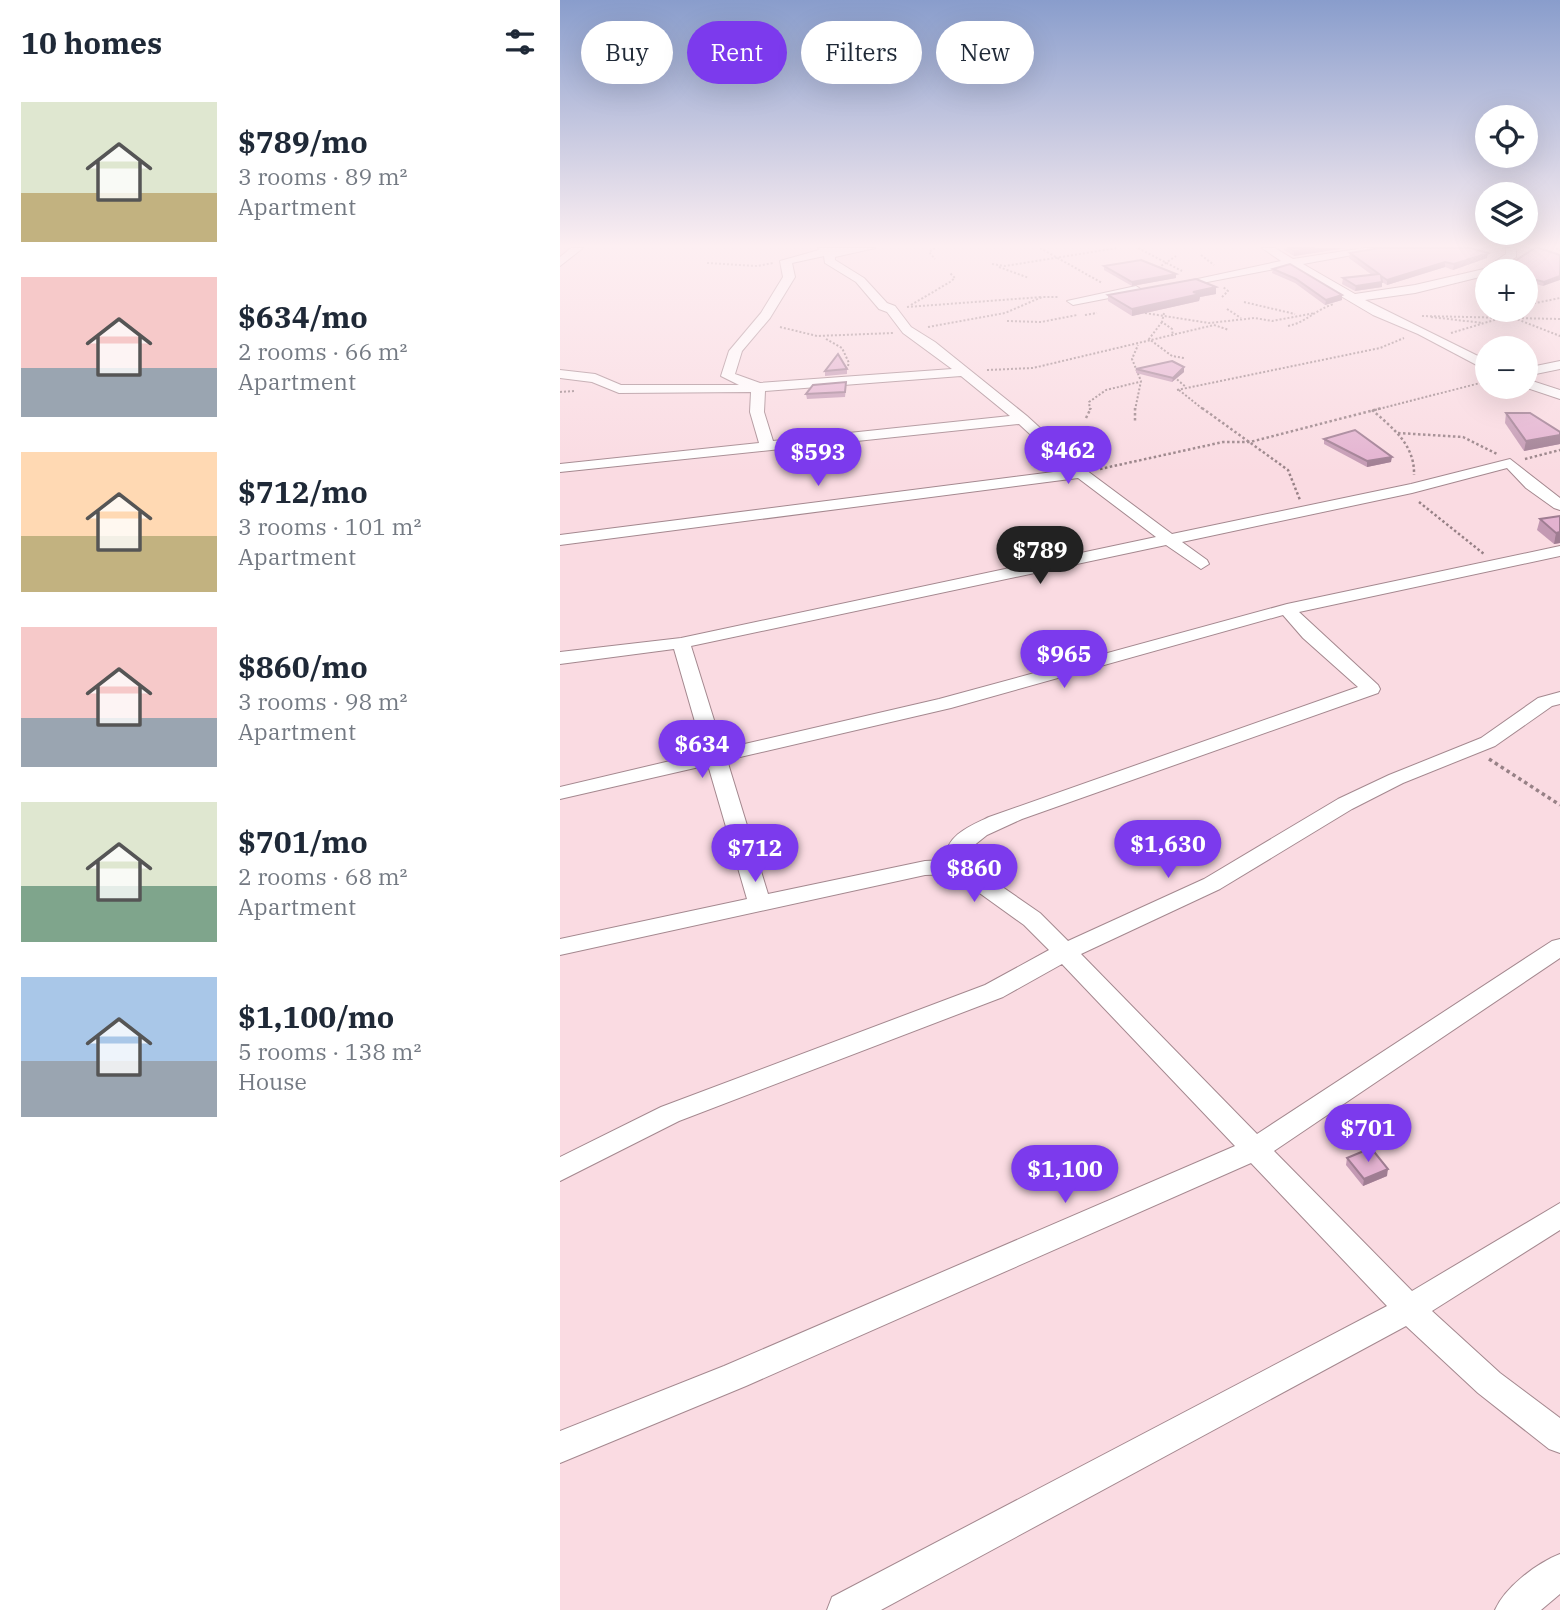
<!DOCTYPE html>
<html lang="en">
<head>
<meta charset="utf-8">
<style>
  :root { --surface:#fff; --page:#f2f2f3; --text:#1f2937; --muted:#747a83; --accent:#7c3aed }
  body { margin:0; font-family:"IBM Plex Serif",serif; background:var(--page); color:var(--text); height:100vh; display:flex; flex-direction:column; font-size:26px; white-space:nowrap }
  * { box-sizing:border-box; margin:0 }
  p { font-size:23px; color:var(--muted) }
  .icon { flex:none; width:38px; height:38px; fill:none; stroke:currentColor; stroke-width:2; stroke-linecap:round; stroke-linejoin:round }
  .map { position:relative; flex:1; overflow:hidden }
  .details { display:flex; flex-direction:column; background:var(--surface); width:560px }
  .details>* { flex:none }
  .banner { position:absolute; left:21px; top:21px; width:665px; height:63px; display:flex; gap:14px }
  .tools { position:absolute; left:915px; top:105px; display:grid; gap:14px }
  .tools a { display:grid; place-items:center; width:63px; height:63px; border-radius:50%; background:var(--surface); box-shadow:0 7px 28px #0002; font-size:35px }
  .price { position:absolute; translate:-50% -60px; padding:0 16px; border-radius:24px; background:var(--accent); color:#fff; font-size:23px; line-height:46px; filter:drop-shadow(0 2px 4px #0008) }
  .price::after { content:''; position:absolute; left:50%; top:42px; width:21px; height:16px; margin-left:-10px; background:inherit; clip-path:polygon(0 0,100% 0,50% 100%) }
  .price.current { background:#222; color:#fff }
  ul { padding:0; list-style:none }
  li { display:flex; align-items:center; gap:21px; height:175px; padding:0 21px }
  li span { display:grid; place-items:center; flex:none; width:196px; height:140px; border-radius:0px; color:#555 }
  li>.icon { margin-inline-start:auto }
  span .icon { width:84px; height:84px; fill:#fffc; stroke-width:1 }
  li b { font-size:30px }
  h2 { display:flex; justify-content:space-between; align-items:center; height:84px; padding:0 21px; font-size:30px }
  .pill { padding:0 24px; border-radius:32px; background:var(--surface); box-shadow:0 7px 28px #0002; font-size:24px; line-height:63px }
  .pill.current { background:var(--accent); color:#fff }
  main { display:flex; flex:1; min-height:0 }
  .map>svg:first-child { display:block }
</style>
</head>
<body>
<main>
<section class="details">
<h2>10 homes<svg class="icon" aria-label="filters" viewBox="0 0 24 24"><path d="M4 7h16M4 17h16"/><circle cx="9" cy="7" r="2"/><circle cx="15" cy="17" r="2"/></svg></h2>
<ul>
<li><span style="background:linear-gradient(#dfe7d0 65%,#c2b280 0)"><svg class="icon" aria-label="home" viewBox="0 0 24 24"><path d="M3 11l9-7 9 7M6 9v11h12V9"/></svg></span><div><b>$789/mo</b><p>3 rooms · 89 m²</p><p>Apartment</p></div></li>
<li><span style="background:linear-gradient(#f6c9c9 65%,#9aa5b1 0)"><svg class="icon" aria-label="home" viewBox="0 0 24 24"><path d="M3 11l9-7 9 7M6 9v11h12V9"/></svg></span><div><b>$634/mo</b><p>2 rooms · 66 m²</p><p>Apartment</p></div></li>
<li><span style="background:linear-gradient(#ffd9b3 60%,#c2b280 0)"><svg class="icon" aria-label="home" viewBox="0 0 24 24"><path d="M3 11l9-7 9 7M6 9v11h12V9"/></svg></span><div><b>$712/mo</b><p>3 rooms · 101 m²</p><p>Apartment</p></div></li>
<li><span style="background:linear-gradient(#f6c9c9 65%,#9aa5b1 0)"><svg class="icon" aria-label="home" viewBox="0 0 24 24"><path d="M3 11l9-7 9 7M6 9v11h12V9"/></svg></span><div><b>$860/mo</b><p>3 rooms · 98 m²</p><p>Apartment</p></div></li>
<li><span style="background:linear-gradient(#dfe7d0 60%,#7fa58c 0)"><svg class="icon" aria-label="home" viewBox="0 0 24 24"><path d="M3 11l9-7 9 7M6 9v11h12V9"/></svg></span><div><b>$701/mo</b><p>2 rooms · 68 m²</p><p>Apartment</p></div></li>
<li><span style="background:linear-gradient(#a9c7e8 60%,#9aa5b1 0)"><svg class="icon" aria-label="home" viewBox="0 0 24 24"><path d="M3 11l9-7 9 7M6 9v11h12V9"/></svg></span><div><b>$1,100/mo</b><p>5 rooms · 138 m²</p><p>House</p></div></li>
</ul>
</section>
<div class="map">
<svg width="1000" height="1610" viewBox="0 0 1000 1610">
  <rect width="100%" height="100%" fill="#fadbe2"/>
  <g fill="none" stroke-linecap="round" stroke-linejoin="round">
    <defs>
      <g id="minor">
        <polygon points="11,248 23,248 0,266 0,257"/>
        <path d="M258,248H315L275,257V260L304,278L327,303L335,306L351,327L375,342L467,416L526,470L612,534L851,484L950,459L1000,498V510L994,508L966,488L947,468L852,493L622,542L647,560L649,564L641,569L606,545L131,646L163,749L379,699L727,604L1000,546V556L739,612L818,685L820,689L818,693L462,819L427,835L407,851L409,864L480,913L508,941L644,879L778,799L829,775L921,738L978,698L1000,692V704L992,706L935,746L843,783L792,809L660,889L521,954L697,1134L992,941L1000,939V958L714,1151L852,1291L1000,1203V1230L872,1311L940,1373L1000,1418V1453L989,1449L918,1393L846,1326L321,1610H267L272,1597L827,1306L691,1163L186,1386L0,1463V1431L164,1366L675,1146L502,964L443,997L119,1121L0,1181V1157L101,1107L425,985L489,950L464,925L393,874L365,875L0,955V939L187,899L148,765L0,799V787L144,753L114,649L0,664V652L121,638L596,537L518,478L0,545V535L509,470L459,424L0,472V464L199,443L190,412L191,392L59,393L32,382L0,378V370L35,374L61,385H179L161,376L169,351L201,313L223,277L220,261L259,250ZM264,256L265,263L296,282L319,309L327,312L343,333L392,369L200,383L175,374L182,351L210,318L235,277L232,263ZM401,376L450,416L213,441L204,412L205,391ZM723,615L743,638L798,687L429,817C410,826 384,836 386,860L365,861L208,894L167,760L391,708Z"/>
        <polygon points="702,248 715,248 733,259 804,248 831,248 743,264 795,294 855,285 924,269 946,254 946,248 956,248 956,257 935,271 928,271 928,275 855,293 805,300 928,361 928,371 858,334 813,315 730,266 611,289 605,286 721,261"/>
        <polygon points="576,286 582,290 580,292 513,305 507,301"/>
        <polygon points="1000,361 1000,369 966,376 966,368"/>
        <polygon points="966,379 1000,390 1000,399 964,387"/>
        <path d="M1000,1554V1594L981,1610H935C945,1587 977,1563 1000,1554Z"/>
      </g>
    </defs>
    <use href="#minor" stroke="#a4888f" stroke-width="2"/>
    <g stroke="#978186" stroke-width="2" stroke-dasharray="2 2" stroke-linecap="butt">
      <polyline points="375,248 369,252 375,259"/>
      <polyline points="480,248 542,283"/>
      <polyline points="578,248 622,271"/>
      <polyline points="996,248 1000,250"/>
      <polyline points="641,255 654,265"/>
      <polyline points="147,263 197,266 213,263"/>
      <polyline points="432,264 445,266 557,248"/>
      <polyline points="439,267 469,278"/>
      <polyline points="598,268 616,256"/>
      <polyline points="662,297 668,291 663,287"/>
      <polyline points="684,302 735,314"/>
      <polyline points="351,305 390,282 395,278 390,273"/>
      <polyline points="966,305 1000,298"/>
      <polyline points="347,307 482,297"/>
      <polyline points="667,309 681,318"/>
      <polyline points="585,313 649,323 695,318 712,321 755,313"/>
      <polyline points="604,313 602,322 612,329 613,336"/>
      <polyline points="525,315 537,313"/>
      <polyline points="862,316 1000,319"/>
      <polyline points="871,317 923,323"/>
      <polyline points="954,318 1000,336"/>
      <polyline points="447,321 481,322 517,315"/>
      <polyline points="602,322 589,339 612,356 624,358"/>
      <polyline points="654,325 669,330"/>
      <path d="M728,326C747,322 756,309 774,304"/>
      <polyline points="220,327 257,336 333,333"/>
      <polyline points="368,327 445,313 482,297 498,297"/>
      <polyline points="891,333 941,318"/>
      <polyline points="266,339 282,348 289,363 287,368"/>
      <polyline points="427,370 473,368 654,325"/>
      <polyline points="614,377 626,387"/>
      <polyline points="617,390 820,348 844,338"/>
      <polyline points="619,390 644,410"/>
      <polyline points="0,392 15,391"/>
      <polyline points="530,410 529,402 546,390 579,382"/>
      <polyline points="575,410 581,381 572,359 578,345"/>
      <polyline points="815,410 928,381"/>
    </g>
    <g stroke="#978186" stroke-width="2.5" stroke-dasharray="2.5 2.5" stroke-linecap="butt">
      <polyline points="575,408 575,422"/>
      <polyline points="642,408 728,470 740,500"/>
      <path d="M812,410C833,428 855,445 854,475"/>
      <polyline points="526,418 531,408"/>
      <polyline points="838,433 903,437 937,454"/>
      <polyline points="965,459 1000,450"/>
      <polyline points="540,469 663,442 690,442 822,408"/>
      <polyline points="859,502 924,554"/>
    </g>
    <polyline stroke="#978186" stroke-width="3.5" stroke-dasharray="3.5 3.5" stroke-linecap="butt" points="929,759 1000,805"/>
    <use href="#minor" fill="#fff" fill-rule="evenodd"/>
  </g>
  <g fill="#c399b3">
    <polygon points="724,248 786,248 734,256 724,250"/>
    <polygon points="790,253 927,258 893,270 885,267 827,285 822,282 822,287 795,291 782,284 783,278 812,275 789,258"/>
    <polygon points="1000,255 983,286 972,283 966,285"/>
    <polygon points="544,266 616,274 616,278 572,286 544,270"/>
    <polygon points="713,269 782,295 782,300 765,305 735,283 712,273"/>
    <polygon points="928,279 928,294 916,290 917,286"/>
    <polygon points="656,294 640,297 639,301 572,316 548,301 548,295"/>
    <polygon points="624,367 624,372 612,382 576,373 576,369"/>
    <polygon points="287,369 287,374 265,376 265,371"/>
    <polygon points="286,387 285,397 247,399 246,394"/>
    <polygon points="946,413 1000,432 1000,444 964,451 945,423"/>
    <polygon points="764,439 831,462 807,467 764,444"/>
    <polygon points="1000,516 1000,543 994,544 977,530 980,519"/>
    <polygon points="787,1158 827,1176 803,1186 786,1165"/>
  </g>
  <g fill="#9f7d92">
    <polygon points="755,248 786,248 734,256 734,251"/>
    <polygon points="928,253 927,258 893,270 894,264"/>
    <polygon points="885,262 885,267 827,285 827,280"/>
    <polygon points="616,274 616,278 572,286 572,282"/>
    <polygon points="1000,276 1000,280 983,286 984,282"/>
    <polygon points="973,279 972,283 966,285 966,281"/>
    <polygon points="822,282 822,287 795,291 796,286"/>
    <polygon points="656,287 656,294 640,297 639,301 572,316 572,309 633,292"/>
    <polygon points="782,295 782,300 765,305 766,300"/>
    <polygon points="624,367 624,372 612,382 613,378"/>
    <polygon points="1000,435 1000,444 964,451 966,441"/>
    <polygon points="832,457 831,462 807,467 807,461"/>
    <polygon points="1000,532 1000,543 994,544 996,533"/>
    <polygon points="828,1169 827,1176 803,1186 804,1179"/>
  </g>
  <g fill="#e3b2d0" stroke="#9f7d92" stroke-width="2">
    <polygon points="729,248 755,248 734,251"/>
    <polygon points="819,248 911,248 928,253 894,264 885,262 827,280 821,276 822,282 796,286 783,278 819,274 790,253"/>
    <polygon points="975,248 979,248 1000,255 1000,276 984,282 973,279 966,281 966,271 939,271"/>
    <polygon points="581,260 616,274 572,282 544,266"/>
    <polygon points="730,264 782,295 766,300 736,279 713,269"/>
    <polygon points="636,279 656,287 633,292 640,294 572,309 548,295"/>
    <polygon points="928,279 928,289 917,286"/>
    <polygon points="278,354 287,369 265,371"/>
    <polygon points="612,361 624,367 613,378 576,369"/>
    <polygon points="286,382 285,392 246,394 253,385"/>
    <polygon points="946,413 970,413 1000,432 1000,435 966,441"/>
    <polygon points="795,430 832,457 807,461 764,439"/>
    <polygon points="1000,516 1000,532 996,533 980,519"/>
    <polygon points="811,1148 828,1169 804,1179 787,1158"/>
  </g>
  <linearGradient id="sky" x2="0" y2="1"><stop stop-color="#899dcc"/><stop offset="0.52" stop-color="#fdeff2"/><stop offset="1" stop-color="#fdeff2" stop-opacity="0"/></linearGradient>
  <rect width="1000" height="473" fill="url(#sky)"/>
</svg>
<div class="tools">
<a><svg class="icon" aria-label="locate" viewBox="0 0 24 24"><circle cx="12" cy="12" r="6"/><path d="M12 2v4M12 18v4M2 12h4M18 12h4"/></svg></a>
<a><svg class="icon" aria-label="layers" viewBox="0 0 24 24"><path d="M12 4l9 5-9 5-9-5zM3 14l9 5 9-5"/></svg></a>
<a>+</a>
<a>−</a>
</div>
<b class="price" style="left:508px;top:486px">$462</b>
<b class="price" style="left:258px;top:488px">$593</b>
<b class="price current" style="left:480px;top:586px">$789</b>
<b class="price" style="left:504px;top:690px">$965</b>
<b class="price" style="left:142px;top:780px">$634</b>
<b class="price" style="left:608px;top:880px">$1,630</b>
<b class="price" style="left:195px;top:884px">$712</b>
<b class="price" style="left:414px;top:904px">$860</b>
<b class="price" style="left:808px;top:1164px">$701</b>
<b class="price" style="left:505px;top:1205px">$1,100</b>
<div class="banner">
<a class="pill">Buy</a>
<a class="pill current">Rent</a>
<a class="pill">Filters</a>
<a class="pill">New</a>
</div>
</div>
</main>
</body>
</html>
